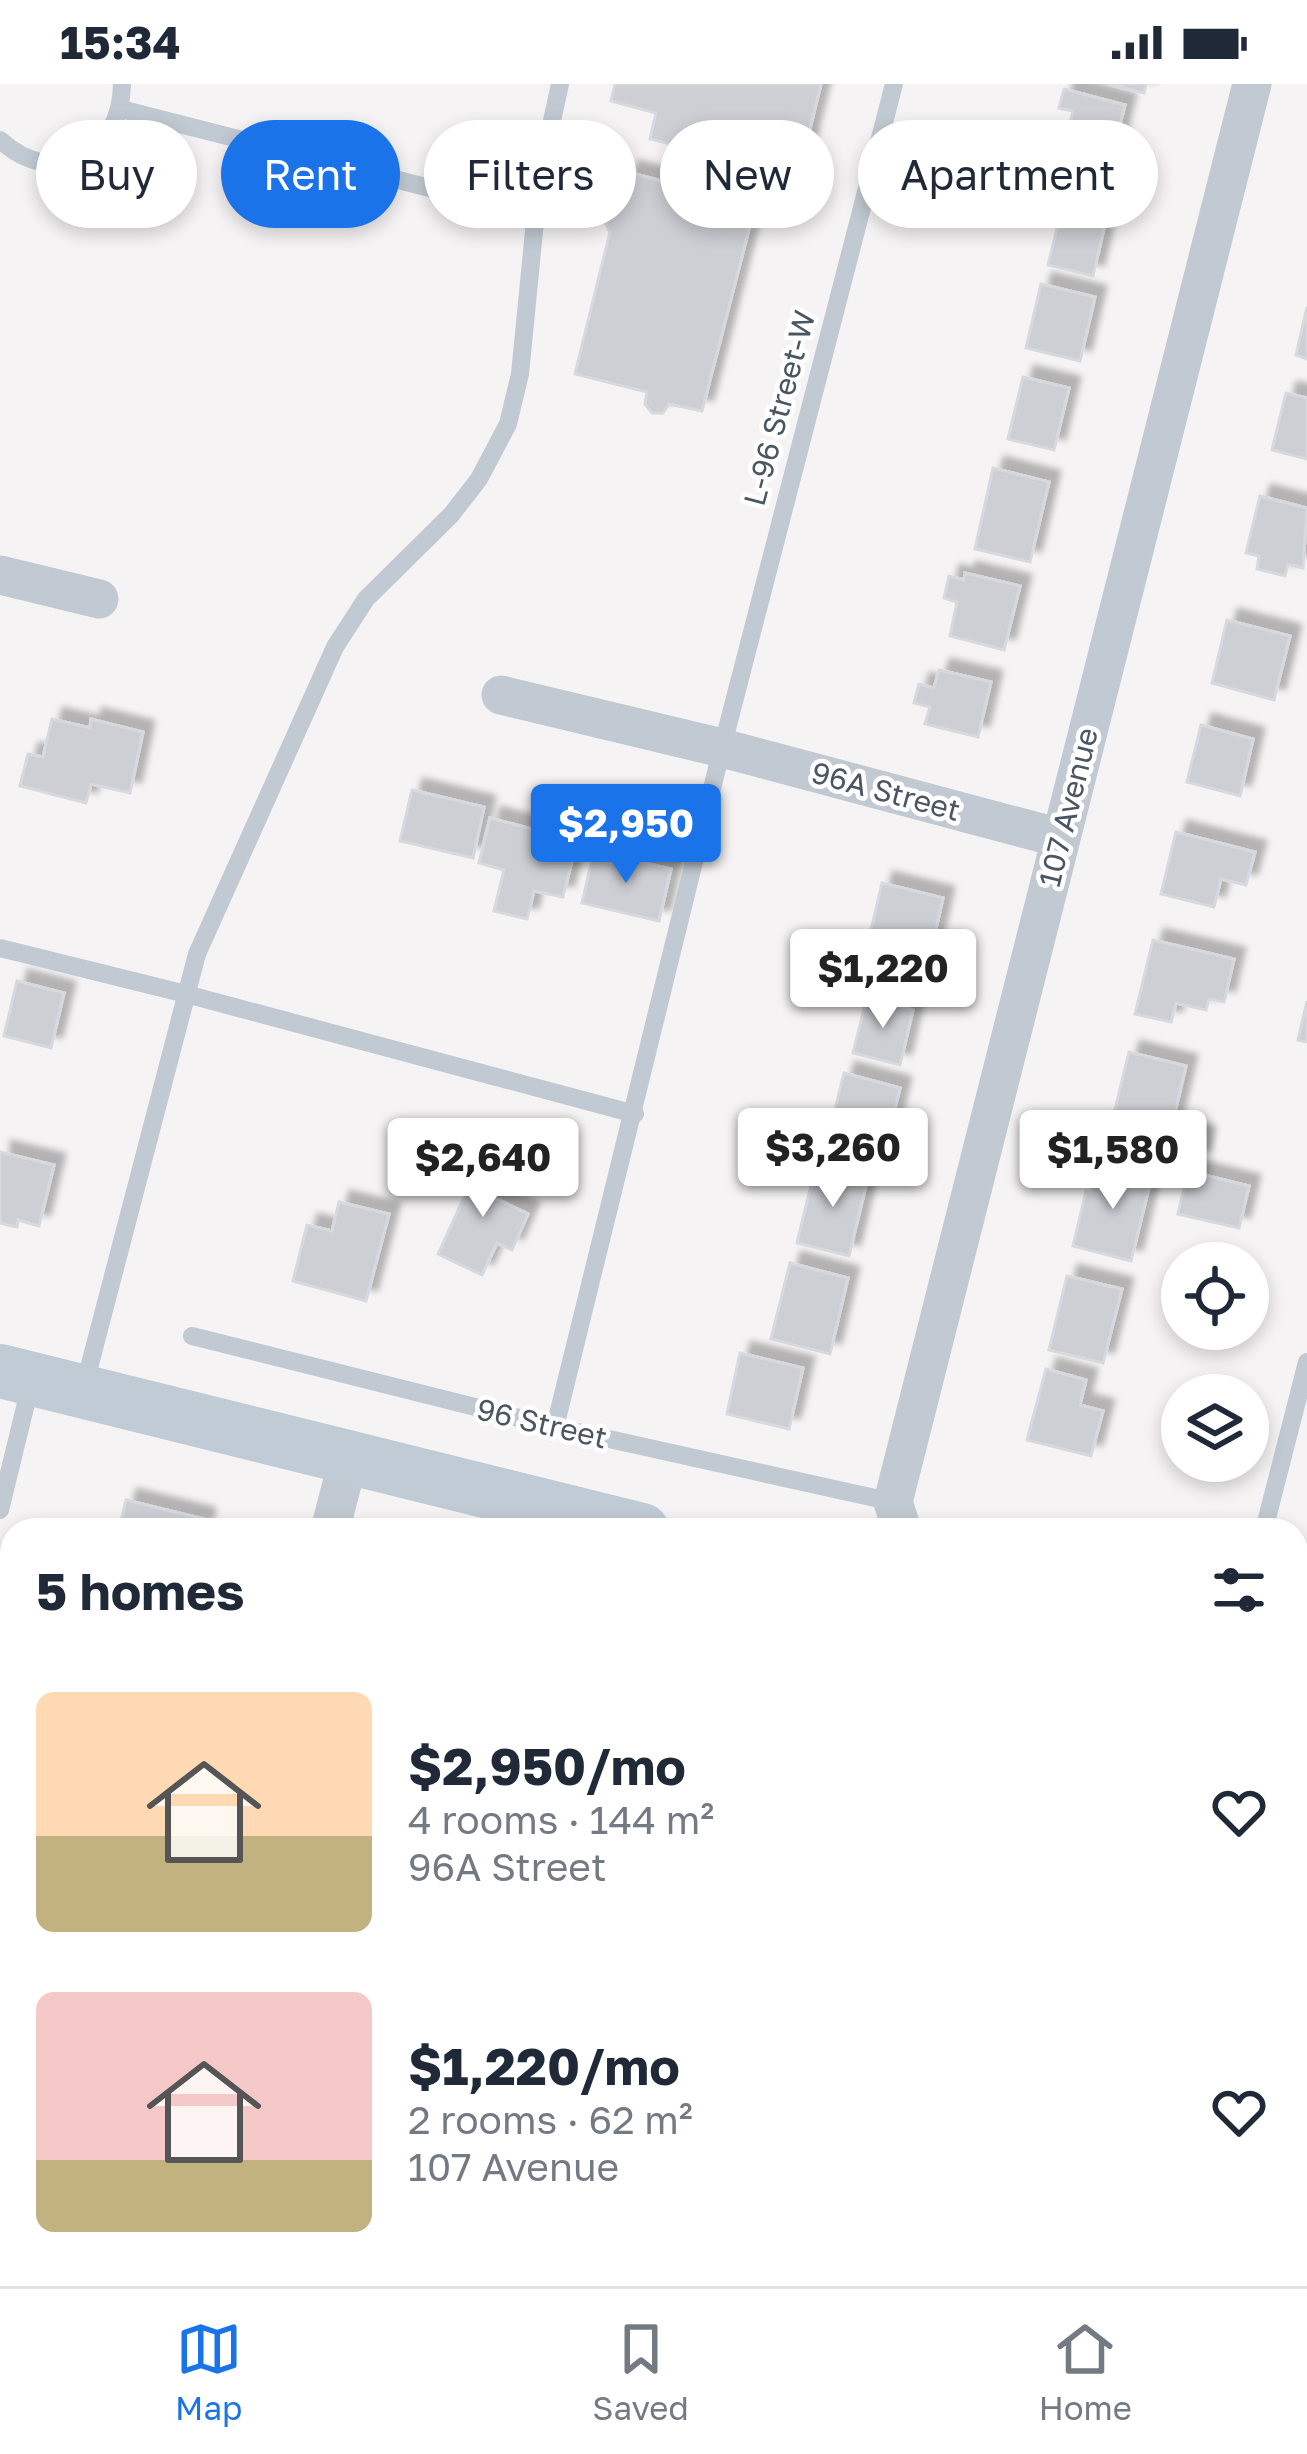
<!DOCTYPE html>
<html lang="en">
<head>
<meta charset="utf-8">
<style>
  :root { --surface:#fff; --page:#f6f6f7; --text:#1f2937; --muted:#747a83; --line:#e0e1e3; --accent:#1a73e8 }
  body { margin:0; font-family:"Golos Text",sans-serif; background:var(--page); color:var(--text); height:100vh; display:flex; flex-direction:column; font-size:45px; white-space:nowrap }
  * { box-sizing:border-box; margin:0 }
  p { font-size:39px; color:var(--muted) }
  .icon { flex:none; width:66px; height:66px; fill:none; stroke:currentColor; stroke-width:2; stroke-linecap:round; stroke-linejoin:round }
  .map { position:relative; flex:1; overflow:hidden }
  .drawer { position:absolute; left:0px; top:1434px; width:1308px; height:768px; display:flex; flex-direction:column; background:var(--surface); border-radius:36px 36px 0 0; box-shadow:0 6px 18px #0003 }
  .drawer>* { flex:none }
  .hud { position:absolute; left:36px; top:36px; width:1236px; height:108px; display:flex; gap:24px }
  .buttons { position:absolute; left:1161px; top:1158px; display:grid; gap:24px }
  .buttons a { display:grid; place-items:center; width:108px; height:108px; border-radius:50%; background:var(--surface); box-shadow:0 6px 18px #0003; font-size:60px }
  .price { position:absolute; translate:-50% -102px; padding:0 27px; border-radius:12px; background:#fff; color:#222; font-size:39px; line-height:78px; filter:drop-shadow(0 3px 6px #0008) }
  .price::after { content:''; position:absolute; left:50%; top:72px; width:36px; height:27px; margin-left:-18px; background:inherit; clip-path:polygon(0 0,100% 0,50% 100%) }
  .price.current { background:var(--accent); color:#fff }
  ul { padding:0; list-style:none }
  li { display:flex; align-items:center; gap:36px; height:300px; padding:0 36px }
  li span { display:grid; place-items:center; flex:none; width:336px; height:240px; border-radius:18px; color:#555 }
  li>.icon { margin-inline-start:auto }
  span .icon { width:144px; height:144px; fill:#fffc; stroke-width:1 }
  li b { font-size:51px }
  h2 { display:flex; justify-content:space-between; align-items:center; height:144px; padding:0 36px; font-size:51px }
  .tag { padding:0 42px; border-radius:54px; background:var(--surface); box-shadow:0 6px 18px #0003; font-size:42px; line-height:108px }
  .tag.current { background:var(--accent); color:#fff }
  .status { display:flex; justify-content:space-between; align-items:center; height:84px; padding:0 60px; background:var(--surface); direction:ltr }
  .status svg { height:33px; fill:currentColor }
  .dock { display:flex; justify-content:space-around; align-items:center; height:168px; border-top:3px solid var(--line); background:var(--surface); font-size:33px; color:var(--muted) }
  .dock a { display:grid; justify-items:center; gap:6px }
  .dock .current { color:var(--accent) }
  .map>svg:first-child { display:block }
</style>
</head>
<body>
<div class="status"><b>15:34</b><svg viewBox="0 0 49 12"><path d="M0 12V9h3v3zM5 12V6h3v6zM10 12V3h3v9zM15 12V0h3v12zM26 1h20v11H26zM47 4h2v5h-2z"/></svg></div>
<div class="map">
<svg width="1307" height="2202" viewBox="0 0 1307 2202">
  <defs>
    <filter id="shadow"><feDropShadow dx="11" dy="-11" stdDeviation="3" flood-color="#0004"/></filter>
  </defs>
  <rect width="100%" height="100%" fill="#f5f3f3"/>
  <g fill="#cdcfd5" stroke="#d7d9de" stroke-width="3" filter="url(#shadow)">
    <polygon points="615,0 821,0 805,65 761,54 754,81 650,55 656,29 611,17"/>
    <polygon points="1109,0 1146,0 1144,9"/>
    <polygon points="1064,5 1125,21 1105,98 1058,87 1073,27 1059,24"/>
    <polygon points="628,88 755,122 702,327 669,320 663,329 652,329 645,320 647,308 575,290 610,148 604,137 605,128 618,124"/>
    <polygon points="1061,129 1105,140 1093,192 1048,181"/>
    <polygon points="1041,200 1095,213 1080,277 1026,264"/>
    <polygon points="1307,223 1307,275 1296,271"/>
    <polygon points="1023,293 1069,304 1054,366 1008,355"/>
    <polygon points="1286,309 1307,314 1307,375 1272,366"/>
    <polygon points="993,384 1049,398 1030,478 975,465"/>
    <polygon points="1260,412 1307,424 1303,484 1288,480 1285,492 1257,485 1259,472 1246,469"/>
    <polygon points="965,489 1020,502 1004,566 950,552 957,518 944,514 949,492 964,496"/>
    <polygon points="1227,536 1290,552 1274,616 1212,599"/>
    <polygon points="939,586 991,598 978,653 925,640 930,623 914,619 919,600 934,604"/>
    <polygon points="52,635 90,644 91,635 143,648 130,709 91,700 86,719 20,702 28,670 43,673"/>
    <polygon points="1201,641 1253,655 1240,712 1187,698"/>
    <polygon points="412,706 484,723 473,774 400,757"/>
    <polygon points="490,734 577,757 563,813 534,807 527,835 494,827 504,786 479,779"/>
    <polygon points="1176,748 1255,768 1246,801 1221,795 1214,823 1161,810"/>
    <polygon points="594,767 671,785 659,837 582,819"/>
    <polygon points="882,799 943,814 930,871 921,869 917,886 864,876"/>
    <polygon points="1153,856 1234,875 1224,918 1209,915 1206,926 1176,919 1171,938 1135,930"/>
    <polygon points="17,897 64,909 51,964 4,952"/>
    <polygon points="867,913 913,926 900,981 853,969"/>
    <polygon points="1307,917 1307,958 1298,956"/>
    <polygon points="1129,968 1186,982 1171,1045 1204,1054 1199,1078 1137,1064 1140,1049 1111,1042"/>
    <polygon points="844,989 900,1004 882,1077 826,1063"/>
    <polygon points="0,1068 54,1081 39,1142 18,1136 17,1143 0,1139"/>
    <polygon points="484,1070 508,1081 495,1114 528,1130 512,1166 497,1159 482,1191 438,1170"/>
    <polygon points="1098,1078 1152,1091 1131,1177 1073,1162 1086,1107 1091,1108"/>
    <polygon points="816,1081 868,1093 849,1172 797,1159"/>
    <polygon points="1188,1087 1249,1102 1239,1144 1178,1130"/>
    <polygon points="339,1118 389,1130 366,1217 293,1197 307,1141 332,1147"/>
    <polygon points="790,1179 848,1194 830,1270 771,1255"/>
    <polygon points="1067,1192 1122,1205 1103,1279 1049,1266"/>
    <polygon points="740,1269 803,1284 789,1345 727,1330"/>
    <polygon points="1046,1285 1086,1296 1080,1321 1103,1327 1091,1372 1027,1356"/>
    <polygon points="126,1416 204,1435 202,1446 119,1446"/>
    <polygon points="1305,1793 1307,1794 1307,1858 1296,1856 1296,1833"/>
    <polygon points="1301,1887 1307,1888 1307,1956 1296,1954 1296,1908"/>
    <polygon points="8,1975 12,1975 12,2003 2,2001"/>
    <polygon points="1296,1981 1307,1983 1307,2053 1296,2050"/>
    <polygon points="0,2045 12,2048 12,2111 0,2108"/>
    <polygon points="1296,2082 1307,2085 1303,2157 1296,2155"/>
    <polygon points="885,2190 936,2190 933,2202 882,2202"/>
    <polygon points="1227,2190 1285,2190 1282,2202 1224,2202"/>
    <polygon points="583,2192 626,2202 581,2202"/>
  </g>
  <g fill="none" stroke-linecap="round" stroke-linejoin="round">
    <g stroke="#c1cad2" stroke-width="18">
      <polyline points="121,25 535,131"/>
      <path d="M0,56C55,106 121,72 122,0"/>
      <polyline points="0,864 186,910 635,1030"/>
      <polyline points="192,1252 555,1343 893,1418"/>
      <polyline points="84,1303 197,870 335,563 366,515 451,431 479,395 508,340 520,290 539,96 560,0"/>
      <polyline points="555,1343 722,664 894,0"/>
      <polyline points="0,1426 31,1299"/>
      <polyline points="1264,1446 1307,1278"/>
      <polyline points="438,2202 441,2190"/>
      <polyline points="1074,2202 1077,2190"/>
    </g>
    <g stroke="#c1cad2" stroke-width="39">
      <polyline points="0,491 99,515"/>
      <polyline points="501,611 722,664 1060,754"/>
      <polyline points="330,1446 349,1373"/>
      <polyline points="902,1446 893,1418 1252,0"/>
      <polyline points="0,2195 31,2202"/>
      <polyline points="127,2202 130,2190"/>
      <polyline points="759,2202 762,2190"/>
    </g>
    <g stroke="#c1cbd6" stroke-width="54">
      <polyline points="0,1287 642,1446"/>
      <polyline points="1296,1608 1307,1611"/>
    </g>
  </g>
  <g text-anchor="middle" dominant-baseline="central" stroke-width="9" stroke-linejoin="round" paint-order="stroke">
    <g font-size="30" fill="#4a5661" stroke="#fff">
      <text transform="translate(779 324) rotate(-75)">L-96 Street-W</text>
      <text transform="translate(886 707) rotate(15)">96A Street</text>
      <text transform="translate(1068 723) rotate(-76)">107 Avenue</text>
      <text transform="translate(542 1339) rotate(13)">96 Street</text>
    </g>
  </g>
</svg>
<div class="buttons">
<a><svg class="icon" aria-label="locate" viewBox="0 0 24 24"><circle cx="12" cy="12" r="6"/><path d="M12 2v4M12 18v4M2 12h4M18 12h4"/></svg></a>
<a><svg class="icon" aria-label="layers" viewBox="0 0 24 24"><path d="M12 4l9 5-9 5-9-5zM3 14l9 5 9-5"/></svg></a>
</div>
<b class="price current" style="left:626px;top:802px">$2,950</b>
<b class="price" style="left:883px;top:947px">$1,220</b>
<b class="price" style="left:833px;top:1126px">$3,260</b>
<b class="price" style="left:1113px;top:1128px">$1,580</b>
<b class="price" style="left:483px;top:1136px">$2,640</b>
<div class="hud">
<a class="tag">Buy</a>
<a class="tag current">Rent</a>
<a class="tag">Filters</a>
<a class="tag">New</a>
<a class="tag">Apartment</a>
</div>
<section class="drawer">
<h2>5 homes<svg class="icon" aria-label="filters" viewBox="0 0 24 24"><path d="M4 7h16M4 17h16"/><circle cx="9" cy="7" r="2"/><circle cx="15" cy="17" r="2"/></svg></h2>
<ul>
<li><span style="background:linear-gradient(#ffd9b3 60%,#c2b280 0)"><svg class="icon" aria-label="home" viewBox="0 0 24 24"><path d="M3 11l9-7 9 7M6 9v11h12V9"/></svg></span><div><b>$2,950/mo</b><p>4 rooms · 144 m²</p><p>96A Street</p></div><svg class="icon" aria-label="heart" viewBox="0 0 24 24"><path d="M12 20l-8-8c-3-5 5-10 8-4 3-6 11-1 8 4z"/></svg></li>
<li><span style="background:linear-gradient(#f6c9c9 70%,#c2b280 0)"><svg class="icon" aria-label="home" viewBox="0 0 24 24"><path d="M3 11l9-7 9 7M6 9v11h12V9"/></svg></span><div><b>$1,220/mo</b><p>2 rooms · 62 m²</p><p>107 Avenue</p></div><svg class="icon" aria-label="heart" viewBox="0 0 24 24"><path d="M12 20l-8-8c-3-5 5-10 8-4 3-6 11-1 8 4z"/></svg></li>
</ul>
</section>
</div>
<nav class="dock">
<a class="current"><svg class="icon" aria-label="map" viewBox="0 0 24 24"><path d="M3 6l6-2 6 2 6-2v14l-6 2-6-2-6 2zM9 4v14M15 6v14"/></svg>Map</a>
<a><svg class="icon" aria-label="saved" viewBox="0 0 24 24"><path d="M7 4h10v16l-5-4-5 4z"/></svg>Saved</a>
<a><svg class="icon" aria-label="home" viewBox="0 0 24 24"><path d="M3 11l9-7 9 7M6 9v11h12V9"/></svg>Home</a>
</nav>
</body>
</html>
